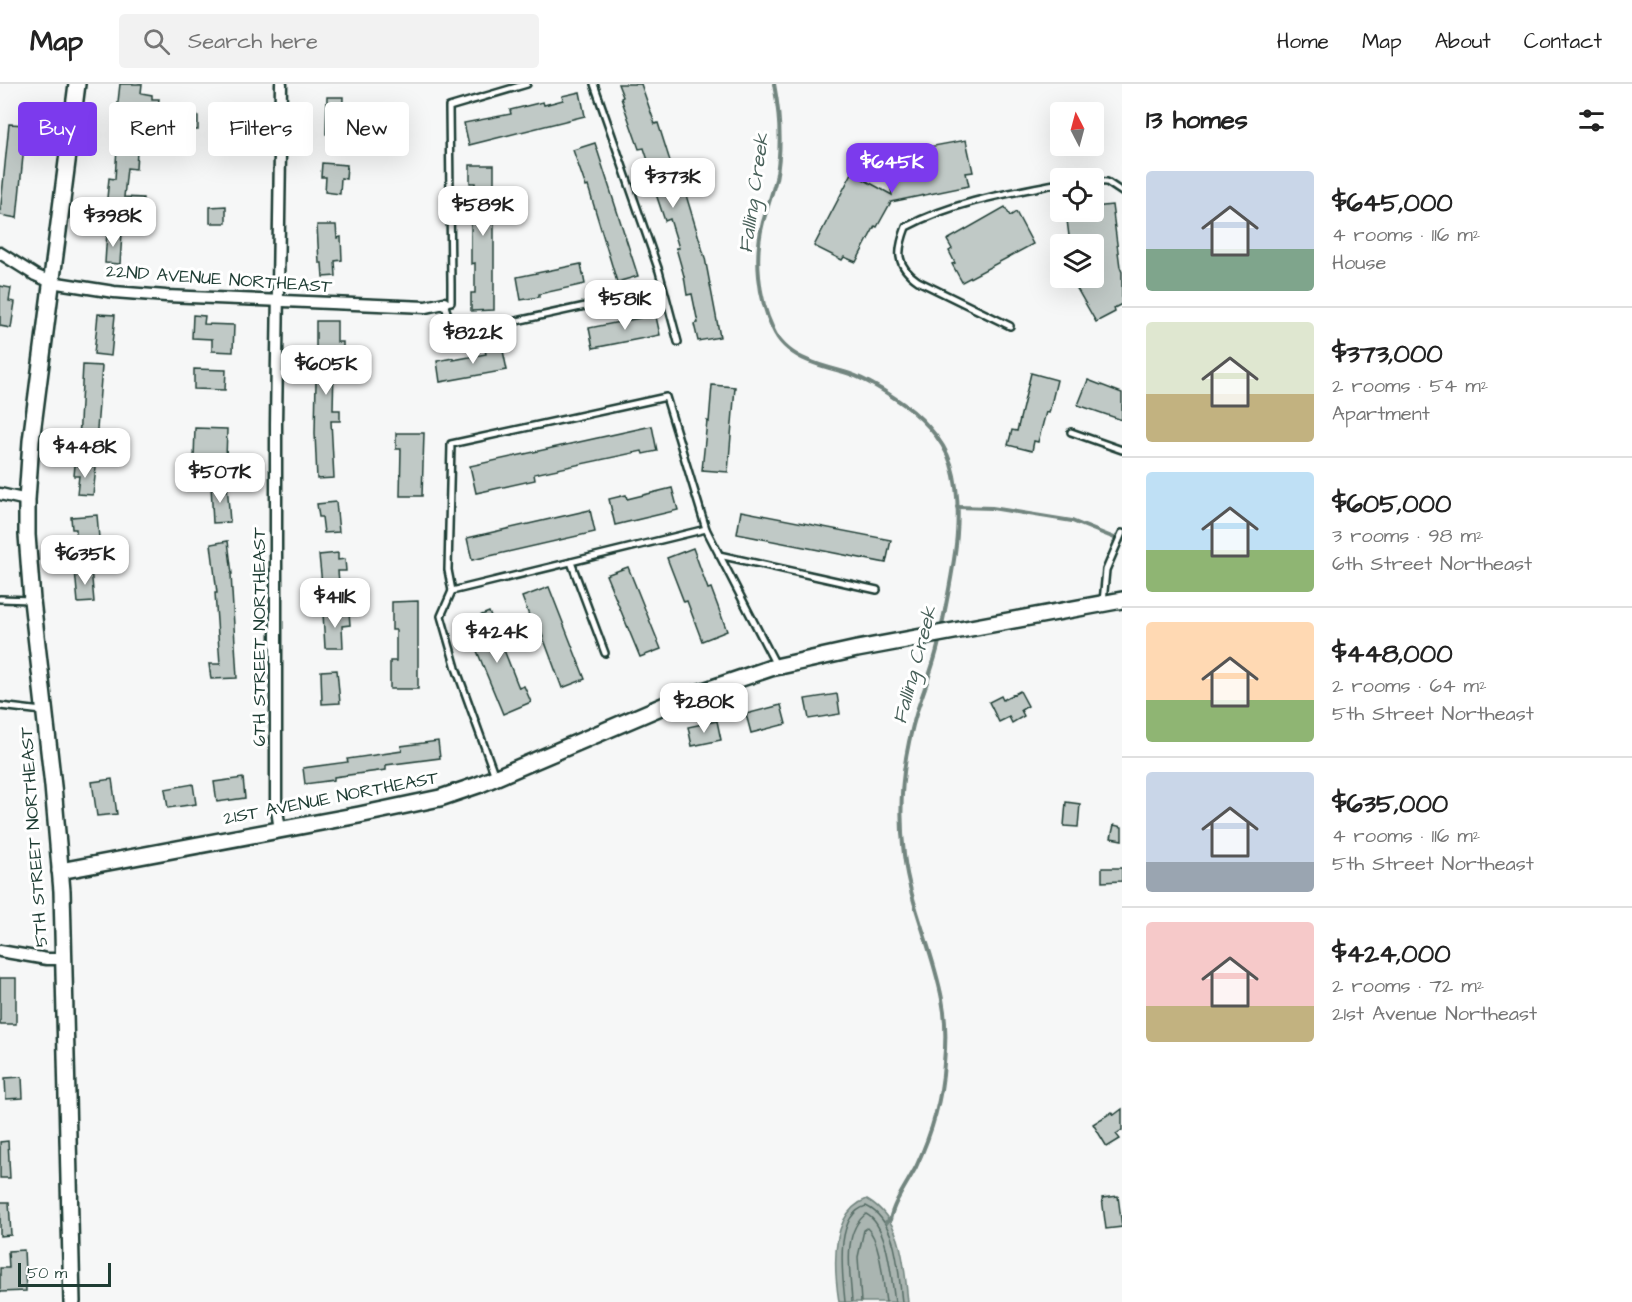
<!DOCTYPE html>
<html lang="en">
<head>
<meta charset="utf-8">
<style>
  :root { --surface:#fff; --page:#f2f2f2; --text:#222; --muted:#767676; --line:#e0e0e0; --accent:#7c3aed }
  body { margin:0; font-family:"Architects Daughter",sans-serif; background:var(--page); color:var(--text); height:100vh; display:flex; flex-direction:column; font-size:22px; white-space:nowrap }
  * { box-sizing:border-box; margin:0 }
  p { font-size:20px; color:var(--muted) }
  .icon { flex:none; width:33px; height:33px; fill:none; stroke:currentColor; stroke-width:2; stroke-linecap:round; stroke-linejoin:round }
  .map { position:relative; flex:1; overflow:hidden }
  .panel { display:flex; flex-direction:column; background:var(--surface); width:510px }
  .panel>* { flex:none }
  .top-card { position:absolute; left:18px; top:18px; width:570px; height:54px; display:flex; gap:12px }
  .needle { width:39px; rotate:354deg }
  .buttons { position:absolute; left:1050px; top:18px; display:grid; gap:12px }
  .buttons a { display:grid; place-items:center; width:54px; height:54px; border-radius:6px; background:var(--surface); box-shadow:0 6px 24px #0002; font-size:30px }
  .scale { position:absolute; left:18px; bottom:15px; width:93px; box-sizing:border-box; padding-left:6px; border:3px solid #1f3d34; border-top:0; font-size:16px; line-height:21px; white-space:nowrap; color:#1f3d34; -webkit-text-stroke:4px #fff; paint-order:stroke }
  .price { position:absolute; translate:-50% -51px; padding:0 14px; border-radius:12px; background:#fff; color:#222; font-size:20px; line-height:39px; filter:drop-shadow(0 2px 3px #0008) }
  .price::after { content:''; position:absolute; left:50%; top:36px; width:18px; height:14px; margin-left:-9px; background:inherit; clip-path:polygon(0 0,100% 0,50% 100%) }
  .price.current { background:var(--accent); color:#fff }
  ul { padding:0; list-style:none }
  li { display:flex; align-items:center; gap:18px; height:150px; padding:0 24px }
  li+li { border-top:2px solid var(--line) }
  li span { display:grid; place-items:center; flex:none; width:168px; height:120px; border-radius:6px; color:#555 }
  li>.icon { margin-inline-start:auto }
  span .icon { width:72px; height:72px; fill:#fffc; stroke-width:1 }
  li b { font-size:26px }
  h2 { display:flex; justify-content:space-between; align-items:center; height:72px; padding:0 24px; font-size:26px }
  .tag { padding:0 21px; border-radius:6px; background:var(--surface); box-shadow:0 6px 24px #0002; font-size:21px; line-height:54px }
  .tag.current { background:var(--accent); color:#fff }
  header { display:flex; align-items:center; gap:36px; box-sizing:border-box; height:84px; padding:0 30px; background:var(--surface); border-bottom:2px solid var(--line) }
  header strong { font-size:28px }
  nav { display:flex; gap:33px; margin-inline-start:auto; font-size:21px }
  .search { width:420px; height:54px; background:var(--page); display:flex; align-items:center; gap:15px; box-sizing:border-box; padding:0 21px; border-radius:6px; color:var(--muted); font-size:22px }
  main { display:flex; flex:1; min-height:0 }
  .map>svg:first-child { display:block }
</style>
</head>
<body>
<header>
<strong>Map</strong>
<div class="search"><svg class="icon" aria-label="search" viewBox="0 0 24 24"><circle cx="10" cy="10" r="6"/><path d="M15 15l6 6"/></svg>Search here</div>
<nav><a>Home</a><a>Map</a><a>About</a><a>Contact</a></nav>
</header>
<main>
<div class="map">
<svg width="1122" height="1218" viewBox="0 0 1122 1218">
  <rect width="100%" height="100%" fill="#f6f7f7"/>
  <filter id="ink" filterUnits="userSpaceOnUse"><feTurbulence type="fractalNoise" baseFrequency=".0167" numOctaves="2"/><feDisplacementMap in="SourceGraphic" scale="12" xChannelSelector="R" yChannelSelector="G"/><feConvolveMatrix kernelMatrix="1 2 1 2 8 2 1 2 1" color-interpolation-filters="sRGB"/></filter>
  <g filter="url(#ink)">
    <path fill="#aab5b1" stroke="#72857f" stroke-width="1.5" d="M867,1115C903,1136 904,1180 908,1218H839C834,1186 829,1129 867,1115Z"/>
    <g fill="none" stroke-linecap="round" stroke-linejoin="round">
      <g stroke="#576d66" stroke-width="1.5">
        <path d="M845,1218C843,1193 833,1132 866,1122C898,1137 898,1187 902,1218"/>
        <path d="M852,1218C851,1192 841,1149 866,1130C889,1142 891,1195 895,1218"/>
        <path d="M861,1218L858,1173L864,1146L867,1144C881,1156 883,1200 886,1218"/>
      </g>
      <g stroke="#72857f" stroke-width="4">
        <path d="M774,0C780,31 782,64 776,95C772,110 767,124 763,138C754,172 758,214 773,245C785,273 817,281 844,288C862,293 880,304 896,315C918,329 943,354 951,380C967,432 951,494 941,546"/>
        <polyline points="957,423 992,424 1072,437 1122,457"/>
        <path d="M886,1138L890,1136C894,1117 907,1100 916,1083C931,1051 942,1014 944,979C946,958 946,935 942,915C933,866 910,821 904,771C898,723 903,673 917,627C925,602 935,579 940,553"/>
      </g>
    </g>
    <g fill="#c0c9c6" stroke="#1f3d34" stroke-width="1.5">
      <polygon points="120,0 142,0 141,9 152,11 152,15 159,15 157,31 117,27"/>
      <polygon points="618,0 641,0 655,40 658,39 681,112 686,111 705,174 720,253 698,257 694,240 698,239 692,210 687,211 684,192 676,164 679,164 670,135 665,137 650,92 653,92 644,64 639,65 621,14 623,13"/>
      <polygon points="580,8 585,32 469,61 464,39 511,30 510,26 543,18 544,21 563,16 562,12"/>
      <polygon points="327,13 343,13 342,50 326,50"/>
      <rect x="183" y="32" width="15" height="14"/>
      <polygon points="9,40 26,41 17,134 0,131"/>
      <polygon points="118,48 138,49 136,85 127,84 124,113 143,114 142,147 128,145 130,127 106,124 109,94 115,95"/>
      <polygon points="966,56 973,88 966,89 969,102 891,118 877,143 875,142 856,178 844,173 842,176 814,162 852,89 892,111 885,71"/>
      <polygon points="595,59 638,192 617,198 588,102 586,103 573,66"/>
      <polygon points="322,79 347,81 346,95 341,94 340,110 325,108 326,93 321,93"/>
      <polygon points="470,81 494,81 494,226 471,227 471,209 475,209 475,179 471,180 471,131 475,131 475,99 470,99"/>
      <polygon points="1112,121 1120,183 1122,188 1122,220 1114,224 1115,228 1096,238 1075,201 1089,194 1094,194 1094,160 1070,160 1066,128 1094,128 1094,123"/>
      <polygon points="226,122 226,139 210,139 210,123"/>
      <polygon points="1005,123 1010,132 1016,128 1033,160 962,198 952,180 955,179 949,167 952,165 947,156"/>
      <polygon points="317,141 336,141 337,154 341,153 342,176 335,177 336,192 323,193 322,179 319,179"/>
      <polygon points="107,147 122,149 120,180 105,179"/>
      <polygon points="581,180 585,200 539,210 539,213 521,216 517,193"/>
      <polygon points="0,202 11,204 9,217 15,218 11,244 0,242"/>
      <polygon points="655,228 660,251 593,264 589,244 640,234 639,231"/>
      <polygon points="98,230 115,231 111,272 94,270"/>
      <polygon points="193,231 205,232 204,240 234,241 233,268 212,267 212,255 192,254"/>
      <polygon points="316,237 337,237 337,258 343,258 343,276 336,276 336,282 334,282 333,326 340,326 340,337 331,337 334,394 317,395 315,349 316,297 320,297 320,274 316,274"/>
      <polygon points="502,262 507,286 440,298 437,277 453,274 453,276 486,270 485,266"/>
      <polygon points="83,281 102,282 96,358 79,357"/>
      <polygon points="194,285 226,286 225,306 194,305"/>
      <polygon points="1031,289 1057,296 1049,329 1046,328 1038,358 1034,357 1032,367 1008,361 1012,346 1017,347"/>
      <polygon points="1088,296 1122,309 1122,336 1078,321"/>
      <polygon points="712,301 735,303 728,388 702,386 707,337 709,338"/>
      <polygon points="652,342 657,367 643,370 642,367 534,390 535,396 476,409 470,382"/>
      <polygon points="195,344 227,345 226,375 194,375"/>
      <polygon points="396,349 424,349 422,412 400,412 401,365 396,365"/>
      <polygon points="75,381 96,383 93,411 77,410 79,392 74,392"/>
      <polygon points="227,400 230,438 213,439 211,401"/>
      <polygon points="672,404 678,426 615,441 609,415 626,411 627,415"/>
      <polygon points="336,418 339,448 324,449 322,433 319,433 317,420"/>
      <polygon points="590,426 595,448 472,476 467,454"/>
      <polygon points="741,427 891,456 886,479 737,450"/>
      <polygon points="97,431 99,454 93,455 93,461 77,463 76,445 72,445 71,433"/>
      <polygon points="228,457 232,490 231,490 237,594 211,595 209,580 220,580 215,509 217,509 211,460"/>
      <polygon points="693,464 708,505 711,504 727,547 702,557 687,517 684,518 667,474"/>
      <polygon points="338,469 338,476 345,475 346,487 338,487 339,498 322,500 319,471"/>
      <polygon points="628,483 661,565 640,573 606,491"/>
      <polygon points="91,484 94,518 78,519 75,486"/>
      <polygon points="549,503 585,595 562,604 540,545 535,547 522,513"/>
      <polygon points="418,517 418,605 390,605 390,577 396,577 396,546 392,546 392,518"/>
      <polygon points="349,528 350,541 342,542 343,564 325,564 323,529"/>
      <polygon points="489,528 519,604 524,602 531,618 503,630 465,538"/>
      <polygon points="337,586 340,619 322,620 321,587"/>
      <polygon points="1020,607 1028,622 1021,626 1024,632 1012,639 1009,633 999,638 989,618 1001,612 1003,616"/>
      <polygon points="837,610 840,630 809,635 805,615"/>
      <polygon points="781,621 786,640 751,649 746,630"/>
      <polygon points="717,637 721,656 692,662 688,643"/>
      <polygon points="438,657 440,674 386,681 386,686 334,693 334,696 305,700 303,684 348,678 347,675 402,667 401,662"/>
      <polygon points="243,694 245,714 217,718 214,698"/>
      <polygon points="112,695 117,730 97,732 92,698"/>
      <polygon points="193,700 196,720 168,724 165,705"/>
      <polygon points="1066,718 1080,720 1078,743 1064,742"/>
      <polygon points="1114,741 1122,743 1122,756 1111,754"/>
      <polygon points="1102,784 1122,784 1122,797 1102,798"/>
      <rect x="0" y="894" width="16" height="46"/>
      <polygon points="22,993 23,1014 6,1015 5,994"/>
      <polygon points="1122,1025 1122,1046 1116,1050 1120,1055 1107,1063 1093,1040 1112,1028 1114,1031"/>
      <polygon points="8,1057 10,1094 0,1094 0,1058"/>
      <polygon points="1118,1112 1122,1143 1106,1145 1102,1114"/>
      <polygon points="0,1118 9,1118 11,1151 0,1152"/>
      <polygon points="24,1166 26,1207 0,1208 0,1184 9,1184 8,1167"/>
    </g>
    <g fill="none" stroke-linecap="round" stroke-linejoin="round">
      <defs>
        <g id="lane">
          <polyline points="527,0 449,23 451,200 451,218 444,219 451,240 460,246 471,247 663,205"/>
          <polyline points="594,0 659,187 678,258"/>
          <polyline points="1094,97 1107,98 1122,108"/>
          <path d="M1010,242L918,197C895,181 897,167 906,143C953,118 1009,109 1060,99"/>
          <polyline points="1071,348 1122,366"/>
          <polyline points="719,471 877,506"/>
          <polyline points="571,478 605,569"/>
          <polyline points="452,507 448,486 451,360 666,313 706,445"/>
          <polyline points="0,515 31,516"/>
          <polyline points="1103,518 1106,486 1122,449"/>
          <polyline points="0,622 42,627"/>
          <polyline points="495,692 456,584 441,532 452,507 706,445 776,581"/>
        </g>
        <g id="street">
          <polyline points="0,169 35,191 51,198 114,208 166,212 426,223 444,219"/>
          <polyline points="0,410 27,416"/>
          <polyline points="280,746 276,719 276,340 281,0"/>
          <polyline points="0,867 47,875 63,875"/>
        </g>
        <g id="secondary">
          <polyline points="60,787 359,731 440,714 478,701 677,616 771,584 857,565 1122,516"/>
          <polyline points="72,1218 62,807 53,702 32,516 27,451 27,416 31,357 77,0"/>
        </g>
      </defs>
      <use href="#lane" stroke="#1f3d34" stroke-width="10"/>
      <use href="#street" stroke="#1f3d34" stroke-width="15"/>
      <use href="#secondary" stroke="#1f3d34" stroke-width="20"/>
      <use href="#lane" stroke="#fff" stroke-width="5"/>
      <use href="#street" stroke="#fff" stroke-width="10"/>
      <use href="#secondary" stroke="#fff" stroke-width="15"/>
    </g>
  </g>
  <g text-anchor="middle" dominant-baseline="central" stroke-width="6" stroke-linejoin="round" paint-order="stroke">
    <g font-size="18" fill="#1f3d34" stroke="#fff">
      <text transform="translate(219 195) rotate(4)">22ND AVENUE NORTHEAST</text>
      <text transform="translate(259 553) rotate(-90)">6TH STREET NORTHEAST</text>
      <text transform="translate(331 714) rotate(-11)">21ST AVENUE NORTHEAST</text>
      <text transform="translate(34 753) rotate(-94)">5TH STREET NORTHEAST</text>
    </g>
    <g font-size="20" font-style="italic" fill="#49615a" stroke="#fff">
      <text transform="translate(754 109) rotate(-82)">Falling Creek</text>
      <text transform="translate(915 581) rotate(-75)">Falling Creek</text>
    </g>
  </g>
</svg>
<div class="buttons">
<a><svg class="needle" viewBox="-14 -14 28 28"><path d="M0-13l5 13h-10z" fill="#e53935"/><path d="M0 13l5-13h-10z" fill="#767676"/></svg></a>
<a><svg class="icon" aria-label="locate" viewBox="0 0 24 24"><circle cx="12" cy="12" r="6"/><path d="M12 2v4M12 18v4M2 12h4M18 12h4"/></svg></a>
<a><svg class="icon" aria-label="layers" viewBox="0 0 24 24"><path d="M12 4l9 5-9 5-9-5zM3 14l9 5 9-5"/></svg></a>
</div>
<div class="scale">50 m</div>
<b class="price current" style="left:892px;top:110px">$645K</b>
<b class="price" style="left:673px;top:125px">$373K</b>
<b class="price" style="left:483px;top:153px">$589K</b>
<b class="price" style="left:113px;top:164px">$398K</b>
<b class="price" style="left:625px;top:247px">$581K</b>
<b class="price" style="left:473px;top:281px">$822K</b>
<b class="price" style="left:326px;top:312px">$605K</b>
<b class="price" style="left:85px;top:395px">$448K</b>
<b class="price" style="left:220px;top:420px">$507K</b>
<b class="price" style="left:85px;top:502px">$635K</b>
<b class="price" style="left:335px;top:545px">$411K</b>
<b class="price" style="left:497px;top:580px">$424K</b>
<b class="price" style="left:704px;top:650px">$280K</b>
<div class="top-card">
<a class="tag current">Buy</a>
<a class="tag">Rent</a>
<a class="tag">Filters</a>
<a class="tag">New</a>
</div>
</div>
<section class="panel">
<h2>13 homes<svg class="icon" aria-label="filters" viewBox="0 0 24 24"><path d="M4 7h16M4 17h16"/><circle cx="9" cy="7" r="2"/><circle cx="15" cy="17" r="2"/></svg></h2>
<ul>
<li><span style="background:linear-gradient(#c9d6e8 65%,#7fa58c 0)"><svg class="icon" aria-label="home" viewBox="0 0 24 24"><path d="M3 11l9-7 9 7M6 9v11h12V9"/></svg></span><div><b>$645,000</b><p>4 rooms · 116 m²</p><p>House</p></div></li>
<li><span style="background:linear-gradient(#dfe7d0 60%,#c2b280 0)"><svg class="icon" aria-label="home" viewBox="0 0 24 24"><path d="M3 11l9-7 9 7M6 9v11h12V9"/></svg></span><div><b>$373,000</b><p>2 rooms · 54 m²</p><p>Apartment</p></div></li>
<li><span style="background:linear-gradient(#bfe0f5 65%,#8fb573 0)"><svg class="icon" aria-label="home" viewBox="0 0 24 24"><path d="M3 11l9-7 9 7M6 9v11h12V9"/></svg></span><div><b>$605,000</b><p>3 rooms · 98 m²</p><p>6th Street Northeast</p></div></li>
<li><span style="background:linear-gradient(#ffd9b3 65%,#8fb573 0)"><svg class="icon" aria-label="home" viewBox="0 0 24 24"><path d="M3 11l9-7 9 7M6 9v11h12V9"/></svg></span><div><b>$448,000</b><p>2 rooms · 64 m²</p><p>5th Street Northeast</p></div></li>
<li><span style="background:linear-gradient(#c9d6e8 75%,#9aa5b1 0)"><svg class="icon" aria-label="home" viewBox="0 0 24 24"><path d="M3 11l9-7 9 7M6 9v11h12V9"/></svg></span><div><b>$635,000</b><p>4 rooms · 116 m²</p><p>5th Street Northeast</p></div></li>
<li><span style="background:linear-gradient(#f6c9c9 70%,#c2b280 0)"><svg class="icon" aria-label="home" viewBox="0 0 24 24"><path d="M3 11l9-7 9 7M6 9v11h12V9"/></svg></span><div><b>$424,000</b><p>2 rooms · 72 m²</p><p>21st Avenue Northeast</p></div></li>
</ul>
</section>
</main>
</body>
</html>
